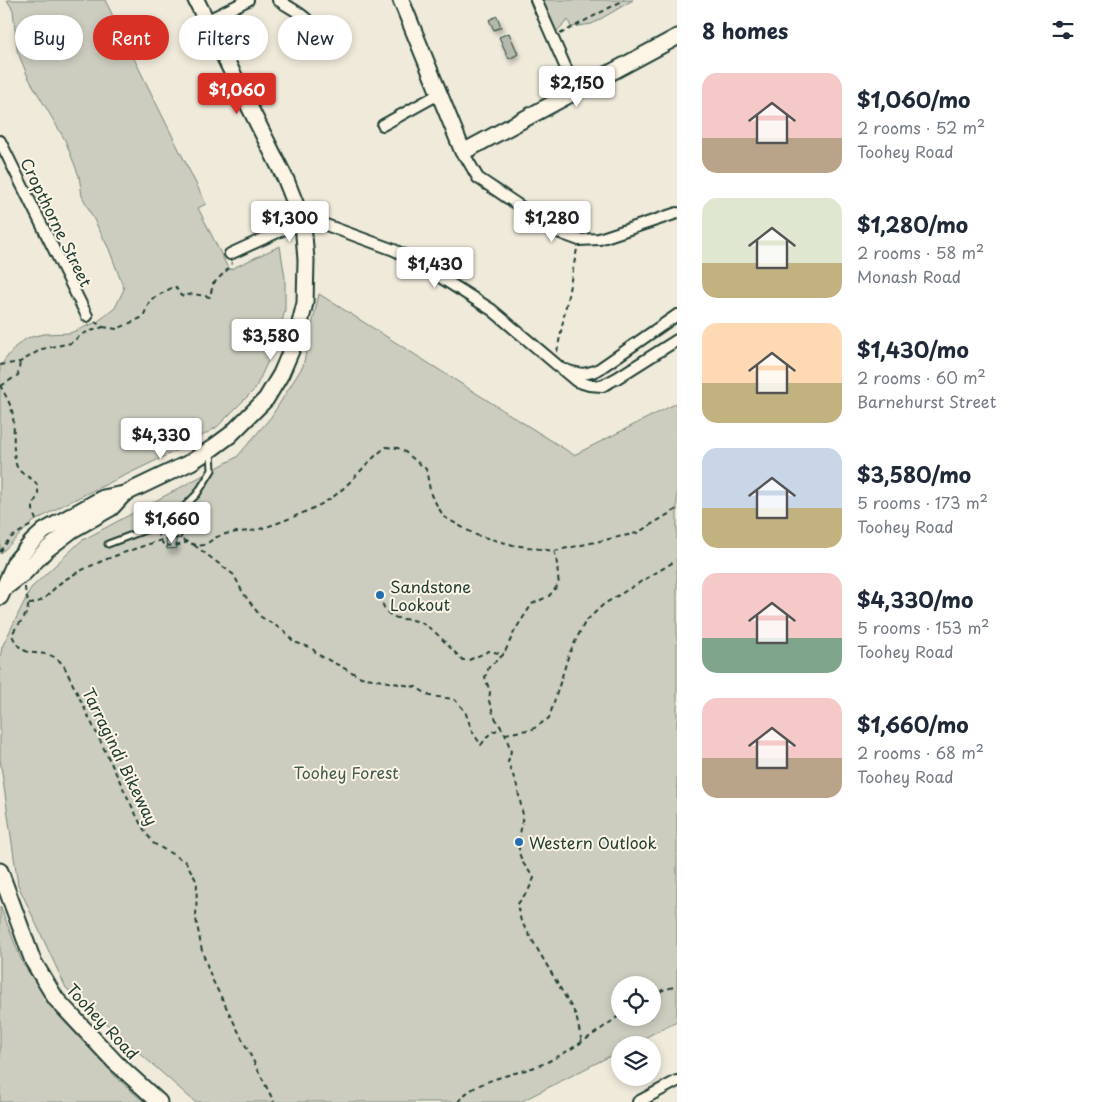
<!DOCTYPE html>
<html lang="en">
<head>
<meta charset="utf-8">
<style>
  :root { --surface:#fff; --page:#f6f6f7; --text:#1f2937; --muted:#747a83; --accent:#d93025 }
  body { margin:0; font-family:"Playpen Sans",sans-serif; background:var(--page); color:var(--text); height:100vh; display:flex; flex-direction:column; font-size:19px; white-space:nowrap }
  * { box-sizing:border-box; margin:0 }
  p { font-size:16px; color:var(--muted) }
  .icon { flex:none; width:28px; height:28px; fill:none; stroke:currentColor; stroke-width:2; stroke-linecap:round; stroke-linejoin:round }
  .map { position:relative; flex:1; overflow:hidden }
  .details { display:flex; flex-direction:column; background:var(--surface); width:425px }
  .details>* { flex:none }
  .guide { position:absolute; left:15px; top:15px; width:475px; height:45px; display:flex; gap:10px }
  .buttons { position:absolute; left:611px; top:976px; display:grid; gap:10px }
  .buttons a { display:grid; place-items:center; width:50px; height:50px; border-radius:50%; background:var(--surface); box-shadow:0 2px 8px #0003; font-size:25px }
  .price { position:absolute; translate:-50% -42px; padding:0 11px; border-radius:5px; background:#fff; color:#222; font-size:16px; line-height:32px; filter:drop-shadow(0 1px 2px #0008) }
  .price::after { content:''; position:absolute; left:50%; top:30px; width:15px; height:11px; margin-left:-8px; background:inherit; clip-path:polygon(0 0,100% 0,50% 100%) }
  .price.on { background:var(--accent); color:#fff }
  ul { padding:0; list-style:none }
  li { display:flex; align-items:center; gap:15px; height:125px; padding:0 25px }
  li span { display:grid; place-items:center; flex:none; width:140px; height:100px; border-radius:15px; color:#555 }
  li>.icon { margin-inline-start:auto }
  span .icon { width:60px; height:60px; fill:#fffc; stroke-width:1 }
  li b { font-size:21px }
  h2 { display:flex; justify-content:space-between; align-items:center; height:60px; padding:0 25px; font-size:21px }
  .chip { padding:0 18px; border-radius:22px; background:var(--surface); box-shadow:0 2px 8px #0003; font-size:18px; line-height:45px }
  .chip.on { background:var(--accent); color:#fff }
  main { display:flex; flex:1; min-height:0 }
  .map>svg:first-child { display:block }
</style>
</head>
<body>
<main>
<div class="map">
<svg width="677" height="1102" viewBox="0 0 677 1102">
  <defs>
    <filter id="shadow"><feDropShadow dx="2.5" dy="4.5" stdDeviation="2.5" flood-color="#0004"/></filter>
  </defs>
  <rect width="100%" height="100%" fill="#efeada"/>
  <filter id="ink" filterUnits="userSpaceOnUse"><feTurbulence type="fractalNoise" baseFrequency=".02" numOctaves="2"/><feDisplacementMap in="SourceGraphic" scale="10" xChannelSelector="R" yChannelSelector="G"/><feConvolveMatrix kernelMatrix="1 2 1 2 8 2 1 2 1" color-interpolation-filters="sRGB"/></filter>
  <g filter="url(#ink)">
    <g fill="#cccdbf" stroke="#76857a" fill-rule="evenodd">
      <polygon points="7,0 105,0 206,204 198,208 229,270 280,246 285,278 285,310 276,344 255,389 217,427 180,449 65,504 33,522 0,554 0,366 15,347 27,338 44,334 70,333 97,322 115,308 124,289 109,249 82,196 79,176 65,140 28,77 17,50 13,10"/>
      <polygon points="542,0 633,0 592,24 571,27 568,20 555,33"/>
      <path d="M319,294L574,455L677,403V1021L631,1045H620V1051L520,1102H195L66,988L18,885L0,759V659L2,647L31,588L81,541L237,457L271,417L303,366ZM620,985H652V1018H620Z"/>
      <polygon points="0,906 23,964 60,1017 117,1078 144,1102 0,1102"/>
    </g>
    <g fill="#b5b9ad" stroke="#1f3d34" filter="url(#shadow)">
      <polygon points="497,16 501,27 494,30 489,20"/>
      <polygon points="509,33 518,54 509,59 499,37"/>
      <polygon points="176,539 177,548 167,549 166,540"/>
    </g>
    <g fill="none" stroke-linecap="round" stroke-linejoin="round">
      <defs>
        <polyline id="lane" points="108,544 169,521 184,507 197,494 212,470 211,452"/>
        <g id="street">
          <path d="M278,0C298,13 310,16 320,40"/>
          <polyline points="536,0 576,91"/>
          <polyline points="206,21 248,0"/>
          <polyline points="383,125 439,94"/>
          <polyline points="0,141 87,316"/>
          <polyline points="463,152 478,178 560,233 579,240 599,239 677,213"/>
          <polyline points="230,254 302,221 311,221 326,225 394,250 410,258 492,310 576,381 589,385 602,386 617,378 677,340"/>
          <path d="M566,370C579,375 587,375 599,369L677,315"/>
          <polyline points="638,1102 677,1081"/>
        </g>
        <g id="secondary">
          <polyline points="401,0 463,152 677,37"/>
          <polyline points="6,587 24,573 46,550 72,530 111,508 124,494"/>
          <polyline points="0,597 15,562 32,542 44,531 103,498 124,494 191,462 211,449 230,435 266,399 281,374 296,339 305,303 306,260 304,235 299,213 286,180 196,0"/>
          <polyline points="0,871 33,961 56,999 115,1062 159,1102"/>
        </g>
      </defs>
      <use href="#lane" stroke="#1f3d34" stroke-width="9"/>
      <use href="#street" stroke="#1f3d34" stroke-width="14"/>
      <use href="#secondary" stroke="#1f3d34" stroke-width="19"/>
      <g stroke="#1f3d34" stroke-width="2" stroke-dasharray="5 4" stroke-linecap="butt">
        <polyline points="560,34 624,0"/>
        <polyline points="103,327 117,329 143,317 150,300 175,286 181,296 194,294 210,297 213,284 231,266 232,262"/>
        <polyline points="557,352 577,249"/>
        <polyline points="0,365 20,362 42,349 71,343 82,334 103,327 95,322"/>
        <path d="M0,385C5,395 12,405 13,417C15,432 12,449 16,464C19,477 37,476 38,489C39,503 27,501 37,522"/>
        <polyline points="1,386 18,375 20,362"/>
        <polyline points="157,532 164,546 179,545 188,542"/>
        <polyline points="180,539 189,522 186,519 191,514"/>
        <polyline points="194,545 234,575 243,593 261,617 283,630 294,642 312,648 317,654 361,677 416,687 430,696 454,699 465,711 472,731 481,745 491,732 502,729"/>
        <path d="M554,551C558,561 557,573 559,584L549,596L532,604L515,630L504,654L489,667L485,677L490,692L489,701L494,716L505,734L511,751L508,762L517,786L523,815L519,842V853L523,863L534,878L529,889L517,905L521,921L576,1015L582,1043"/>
        <polyline points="0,552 10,538 33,524"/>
        <path d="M25,587C25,594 29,600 28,607C27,618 16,625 12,635C26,667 45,641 64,666L141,825L153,843L186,862L197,882L196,919L202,951L212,979L274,1102"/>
        <path d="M380,595C387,629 408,613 425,625C440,634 450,649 463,660H469L489,651L504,654"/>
        <path d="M29,604C46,603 50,590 63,581C94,561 132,550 167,538C180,534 191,548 204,545C209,543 212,539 217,537C228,532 240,532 251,531C269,528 318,508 333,497C353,482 366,462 386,447L398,448L405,452L426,469L431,495L444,517L476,535L513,545L554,551L637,533L677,509"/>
        <polyline points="505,734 533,729 549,718 569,654 585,622 604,604 677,560"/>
        <polyline points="652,996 663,990 677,986"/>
        <path d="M458,1102C475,1078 519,1075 545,1063C572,1050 596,1033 620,1015"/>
      </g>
      <use href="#lane" stroke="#fcf5e5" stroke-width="5"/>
      <use href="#street" stroke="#fcf5e5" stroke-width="10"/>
      <use href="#secondary" stroke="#fcf5e5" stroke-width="15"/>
    </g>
  </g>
  <g fill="#1f6fb2" stroke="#fcf5e5" stroke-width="2">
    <circle cx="380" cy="595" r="5"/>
    <circle cx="519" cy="842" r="5"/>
  </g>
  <g text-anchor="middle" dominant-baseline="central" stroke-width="4" stroke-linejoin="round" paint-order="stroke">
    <g font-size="16" fill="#1f3d34" stroke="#fcf5e5">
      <text transform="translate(57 222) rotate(64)">Cropthorne Street</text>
      <text transform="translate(121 756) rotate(64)">Tarragindi Bikeway</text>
      <text transform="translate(103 1021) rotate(47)">Toohey Road</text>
    </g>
    <g font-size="16" fill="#1f3d34" stroke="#fcf5e5" text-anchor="start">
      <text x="390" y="586">Sandstone<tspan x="390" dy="18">Lookout</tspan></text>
      <text x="529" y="842">Western Outlook</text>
    </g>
    <g font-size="16" fill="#425a50" stroke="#fcf5e5">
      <text x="346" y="772">Toohey Forest</text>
    </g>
  </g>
</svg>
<div class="buttons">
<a><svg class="icon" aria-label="locate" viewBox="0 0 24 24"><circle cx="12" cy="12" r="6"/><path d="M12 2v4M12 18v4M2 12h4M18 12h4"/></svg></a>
<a><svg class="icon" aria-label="layers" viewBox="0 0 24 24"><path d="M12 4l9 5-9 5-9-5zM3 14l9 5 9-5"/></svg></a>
</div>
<b class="price" style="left:577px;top:108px">$2,150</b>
<b class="price on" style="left:237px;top:115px">$1,060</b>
<b class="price" style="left:290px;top:243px">$1,300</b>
<b class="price" style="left:552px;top:243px">$1,280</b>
<b class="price" style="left:435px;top:289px">$1,430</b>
<b class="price" style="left:271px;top:361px">$3,580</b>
<b class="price" style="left:161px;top:460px">$4,330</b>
<b class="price" style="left:172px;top:544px">$1,660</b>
<div class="guide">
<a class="chip">Buy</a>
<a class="chip on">Rent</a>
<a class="chip">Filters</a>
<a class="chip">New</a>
</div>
</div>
<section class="details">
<h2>8 homes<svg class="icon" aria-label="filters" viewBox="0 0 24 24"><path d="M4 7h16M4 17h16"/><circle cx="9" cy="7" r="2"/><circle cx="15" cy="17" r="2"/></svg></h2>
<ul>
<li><span style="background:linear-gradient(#f6c9c9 65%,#b9a48a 0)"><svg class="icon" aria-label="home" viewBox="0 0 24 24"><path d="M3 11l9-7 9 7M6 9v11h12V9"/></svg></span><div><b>$1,060/mo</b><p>2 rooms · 52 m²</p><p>Toohey Road</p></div></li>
<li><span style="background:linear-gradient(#dfe7d0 65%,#c2b280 0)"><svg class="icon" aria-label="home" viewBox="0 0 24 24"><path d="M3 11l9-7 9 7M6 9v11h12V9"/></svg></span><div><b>$1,280/mo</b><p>2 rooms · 58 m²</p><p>Monash Road</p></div></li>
<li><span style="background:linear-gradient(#ffd9b3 60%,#c2b280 0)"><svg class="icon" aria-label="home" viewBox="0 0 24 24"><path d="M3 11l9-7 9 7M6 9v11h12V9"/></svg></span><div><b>$1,430/mo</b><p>2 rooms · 60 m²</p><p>Barnehurst Street</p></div></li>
<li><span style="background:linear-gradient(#c9d6e8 60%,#c2b280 0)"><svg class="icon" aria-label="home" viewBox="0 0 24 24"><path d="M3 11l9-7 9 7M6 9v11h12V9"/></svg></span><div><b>$3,580/mo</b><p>5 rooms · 173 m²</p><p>Toohey Road</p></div></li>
<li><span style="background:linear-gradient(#f6c9c9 65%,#7fa58c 0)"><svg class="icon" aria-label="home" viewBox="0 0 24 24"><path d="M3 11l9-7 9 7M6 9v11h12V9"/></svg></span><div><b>$4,330/mo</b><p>5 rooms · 153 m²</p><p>Toohey Road</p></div></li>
<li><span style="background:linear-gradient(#f6c9c9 60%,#b9a48a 0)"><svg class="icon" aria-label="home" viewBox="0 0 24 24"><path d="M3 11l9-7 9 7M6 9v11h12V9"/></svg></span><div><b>$1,660/mo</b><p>2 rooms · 68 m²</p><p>Toohey Road</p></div></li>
</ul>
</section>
</main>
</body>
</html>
